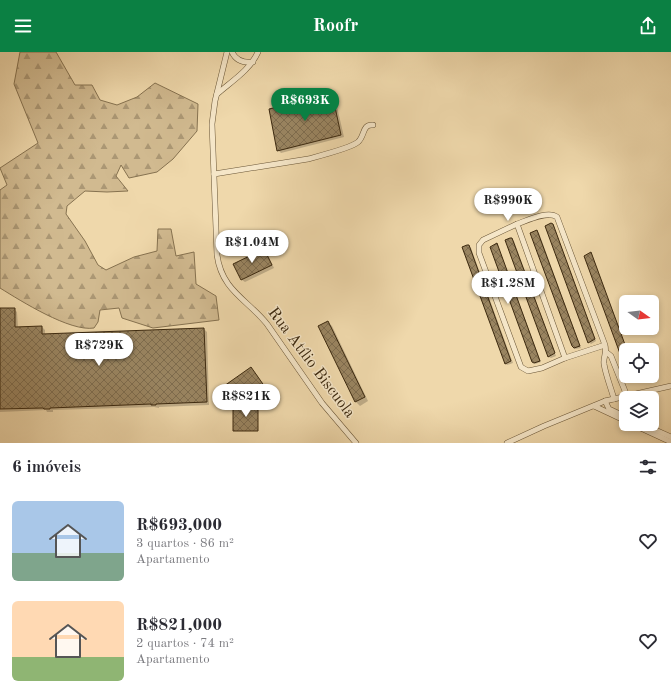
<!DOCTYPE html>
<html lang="pt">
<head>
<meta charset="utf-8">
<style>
  :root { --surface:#fff; --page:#f2f2f3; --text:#2b2b33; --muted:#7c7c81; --accent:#0b8043 }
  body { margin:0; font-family:"Old Standard TT",serif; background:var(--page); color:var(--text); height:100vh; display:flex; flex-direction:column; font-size:15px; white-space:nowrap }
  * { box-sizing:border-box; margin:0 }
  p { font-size:13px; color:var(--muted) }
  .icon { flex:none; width:22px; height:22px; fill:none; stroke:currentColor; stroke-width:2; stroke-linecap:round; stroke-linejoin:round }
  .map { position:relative; height:391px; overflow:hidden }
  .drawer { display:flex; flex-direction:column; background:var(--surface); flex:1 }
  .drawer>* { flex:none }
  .needle { width:26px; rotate:104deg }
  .buttons { position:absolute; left:619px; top:243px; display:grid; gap:8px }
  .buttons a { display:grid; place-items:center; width:40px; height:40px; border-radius:6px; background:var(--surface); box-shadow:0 2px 6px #0003; font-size:20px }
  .price { position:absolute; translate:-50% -34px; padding:0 9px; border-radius:14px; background:#fff; color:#222; font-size:13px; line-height:26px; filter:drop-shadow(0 1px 2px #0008) }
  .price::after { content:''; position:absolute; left:50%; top:24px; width:12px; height:9px; margin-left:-6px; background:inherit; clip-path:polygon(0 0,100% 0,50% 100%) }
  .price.selected { background:var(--accent); color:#fff }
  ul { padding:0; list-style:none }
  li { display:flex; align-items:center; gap:12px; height:100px; padding:0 12px }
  li span { display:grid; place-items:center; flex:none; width:112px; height:80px; border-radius:6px; color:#555 }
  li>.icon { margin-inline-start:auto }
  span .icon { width:48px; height:48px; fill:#fffc; stroke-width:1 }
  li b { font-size:17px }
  h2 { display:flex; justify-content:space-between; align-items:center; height:48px; padding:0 12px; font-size:17px }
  header { display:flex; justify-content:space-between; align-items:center; height:52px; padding:0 12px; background:var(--accent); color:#fff; font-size:18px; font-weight:700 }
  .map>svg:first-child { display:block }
</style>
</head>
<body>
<header><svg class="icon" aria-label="menu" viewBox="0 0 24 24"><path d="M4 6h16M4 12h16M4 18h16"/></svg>Roofr<svg class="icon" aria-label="share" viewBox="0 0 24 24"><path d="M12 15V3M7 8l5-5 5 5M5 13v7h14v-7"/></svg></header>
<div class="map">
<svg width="671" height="391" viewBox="0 0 671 391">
  <defs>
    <pattern id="forest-firs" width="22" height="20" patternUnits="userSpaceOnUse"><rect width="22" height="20" fill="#d1ba90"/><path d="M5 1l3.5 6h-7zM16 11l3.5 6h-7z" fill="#ab9774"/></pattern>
    <pattern id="building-cross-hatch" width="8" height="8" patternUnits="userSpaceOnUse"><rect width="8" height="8" fill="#998460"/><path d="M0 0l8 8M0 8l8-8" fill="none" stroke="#7e6c4e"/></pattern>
  </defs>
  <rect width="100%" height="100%" fill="#efd8ab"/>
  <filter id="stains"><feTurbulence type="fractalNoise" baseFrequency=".005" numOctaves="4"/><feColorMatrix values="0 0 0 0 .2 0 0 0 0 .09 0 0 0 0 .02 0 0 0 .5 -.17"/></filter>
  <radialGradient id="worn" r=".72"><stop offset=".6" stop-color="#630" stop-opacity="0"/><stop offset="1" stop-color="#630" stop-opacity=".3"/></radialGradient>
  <path fill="url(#forest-firs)" stroke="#867250" d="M20,0H56L75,33H92L100,48L117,53L137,45L155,31L198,52L197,79L173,107L157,120L129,126L121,113L116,124L128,139L107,140L85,139L67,154L66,162L85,189L98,213L106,218L134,205L157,199L158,177H171L176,204L194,200L196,232L216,244L219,268L153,276L122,266L119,256L100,258L98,270L94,276C70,280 21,249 0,236V138L7,133L0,116L38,91L14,32Z"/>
  <g fill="#0003">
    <polygon points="332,43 335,46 344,85 281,101 278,98"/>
    <polygon points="552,173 554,175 596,289 591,292 589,290"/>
    <polygon points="537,179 539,181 581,296 575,297 573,296 531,181"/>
    <polygon points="512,187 514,189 556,304 551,306 549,305 506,189"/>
    <polygon points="469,194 471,196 510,303 513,311 507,313 506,312 463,196"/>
    <polygon points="498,194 541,310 535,312 533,310"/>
    <polygon points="264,198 267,201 274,216 245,230 242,228"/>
    <polygon points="591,201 627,298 626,298 626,308 623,307"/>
    <polygon points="0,257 14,257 17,260 18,276 42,275 45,278 45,283 204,277 207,280 209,353 159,355 159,356 154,355 53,358 53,360 47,360 46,358 0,360"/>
    <polygon points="327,270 332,274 368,349 360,354 356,350 319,274"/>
    <polygon points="251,317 257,323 270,342 253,354 258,354 258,379 235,379 247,354 243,351 240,353 230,344"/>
  </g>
  <g fill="url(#building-cross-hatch)" stroke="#3c290f">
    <polygon points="332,41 341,83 277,99 269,57"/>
    <polygon points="551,171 553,172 595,287 588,291 545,174"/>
    <polygon points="537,178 580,294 574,296 572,294 530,181"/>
    <polygon points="510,186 512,186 555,301 548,305 505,188"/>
    <polygon points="497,191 540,309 534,311 532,310 490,195"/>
    <polygon points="467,193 469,193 511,309 505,312 462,195"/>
    <polygon points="264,197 272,213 241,228 233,212"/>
    <polygon points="591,200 627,298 626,306 622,307 584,204"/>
    <polygon points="0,256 15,256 15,275 42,274 42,282 204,276 207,350 156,352 156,353 151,353 151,352 50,356 50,357 44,357 43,356 0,357"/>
    <polygon points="328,269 365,345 355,350 318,274"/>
    <polygon points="251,315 265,335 242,351 238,344 233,348 230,344 229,344 224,334"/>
    <polygon points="258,353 258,379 233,379 233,354"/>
  </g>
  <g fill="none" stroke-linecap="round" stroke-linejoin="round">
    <defs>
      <g id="minor">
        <path d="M227,0L215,49L212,72L217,203C222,239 247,247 267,272L322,351L356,391"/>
        <path d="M232,0C236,9 244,11 253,10"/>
        <path d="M217,42C232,29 250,18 258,0"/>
        <path d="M214,122L308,107C319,104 351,96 358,90C365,84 362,72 373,73"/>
        <polyline points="517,172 483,188 479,193 479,201 521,315 528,319 542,316 565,306"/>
        <path d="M605,293L565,306L517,172C526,169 548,158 557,165L605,293C607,302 603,305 604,312C606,324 611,336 614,347"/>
        <polyline points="606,300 611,304 627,344"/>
        <polyline points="605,349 609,357 626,365"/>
        <polyline points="594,354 626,369"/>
        <polyline points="632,372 671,390"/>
        <polyline points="642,372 671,385"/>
        <polyline points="507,391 544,374 605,349 671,334"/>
      </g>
    </defs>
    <use href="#minor" stroke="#695536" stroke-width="6"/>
    <use href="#minor" stroke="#f5e6c8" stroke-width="5"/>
  </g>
  <g text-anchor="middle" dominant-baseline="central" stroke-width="3" stroke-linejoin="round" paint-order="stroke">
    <g font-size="16" fill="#3c290f" stroke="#f5e6c8">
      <text transform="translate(311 311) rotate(53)">Rua Atílio Biscuola</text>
    </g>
  </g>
  <rect width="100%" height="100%" filter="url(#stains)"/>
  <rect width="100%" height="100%" fill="url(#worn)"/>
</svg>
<div class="buttons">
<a><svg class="needle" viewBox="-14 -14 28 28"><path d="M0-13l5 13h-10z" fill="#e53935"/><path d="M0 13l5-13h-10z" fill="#7c7c81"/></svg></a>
<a><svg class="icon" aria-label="locate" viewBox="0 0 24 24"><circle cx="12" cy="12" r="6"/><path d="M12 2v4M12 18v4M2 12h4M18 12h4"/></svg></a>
<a><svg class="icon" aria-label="layers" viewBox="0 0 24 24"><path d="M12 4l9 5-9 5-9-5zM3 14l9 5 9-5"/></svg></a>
</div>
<b class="price selected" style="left:305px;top:70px">R$693K</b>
<b class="price" style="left:508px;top:170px">R$990K</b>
<b class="price" style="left:252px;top:212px">R$1.04M</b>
<b class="price" style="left:508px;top:253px">R$1.28M</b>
<b class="price" style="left:99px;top:315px">R$729K</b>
<b class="price" style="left:246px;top:366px">R$821K</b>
</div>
<section class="drawer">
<h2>6 imóveis<svg class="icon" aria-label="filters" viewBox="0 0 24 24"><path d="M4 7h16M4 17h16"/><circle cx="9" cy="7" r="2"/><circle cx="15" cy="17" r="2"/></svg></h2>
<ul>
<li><span style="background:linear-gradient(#a9c7e8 65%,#7fa58c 0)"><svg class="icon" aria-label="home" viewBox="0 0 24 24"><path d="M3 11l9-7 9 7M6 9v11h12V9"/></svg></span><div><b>R$693,000</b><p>3 quartos · 86 m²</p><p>Apartamento</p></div><svg class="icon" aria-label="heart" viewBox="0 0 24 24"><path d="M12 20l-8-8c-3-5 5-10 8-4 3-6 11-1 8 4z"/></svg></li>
<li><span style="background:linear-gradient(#ffd9b3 70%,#8fb573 0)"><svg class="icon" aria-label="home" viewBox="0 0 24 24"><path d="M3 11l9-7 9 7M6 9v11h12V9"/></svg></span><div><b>R$821,000</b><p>2 quartos · 74 m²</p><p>Apartamento</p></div><svg class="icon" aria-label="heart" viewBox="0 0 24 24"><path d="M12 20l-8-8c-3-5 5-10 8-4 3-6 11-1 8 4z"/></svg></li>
</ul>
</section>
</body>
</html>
